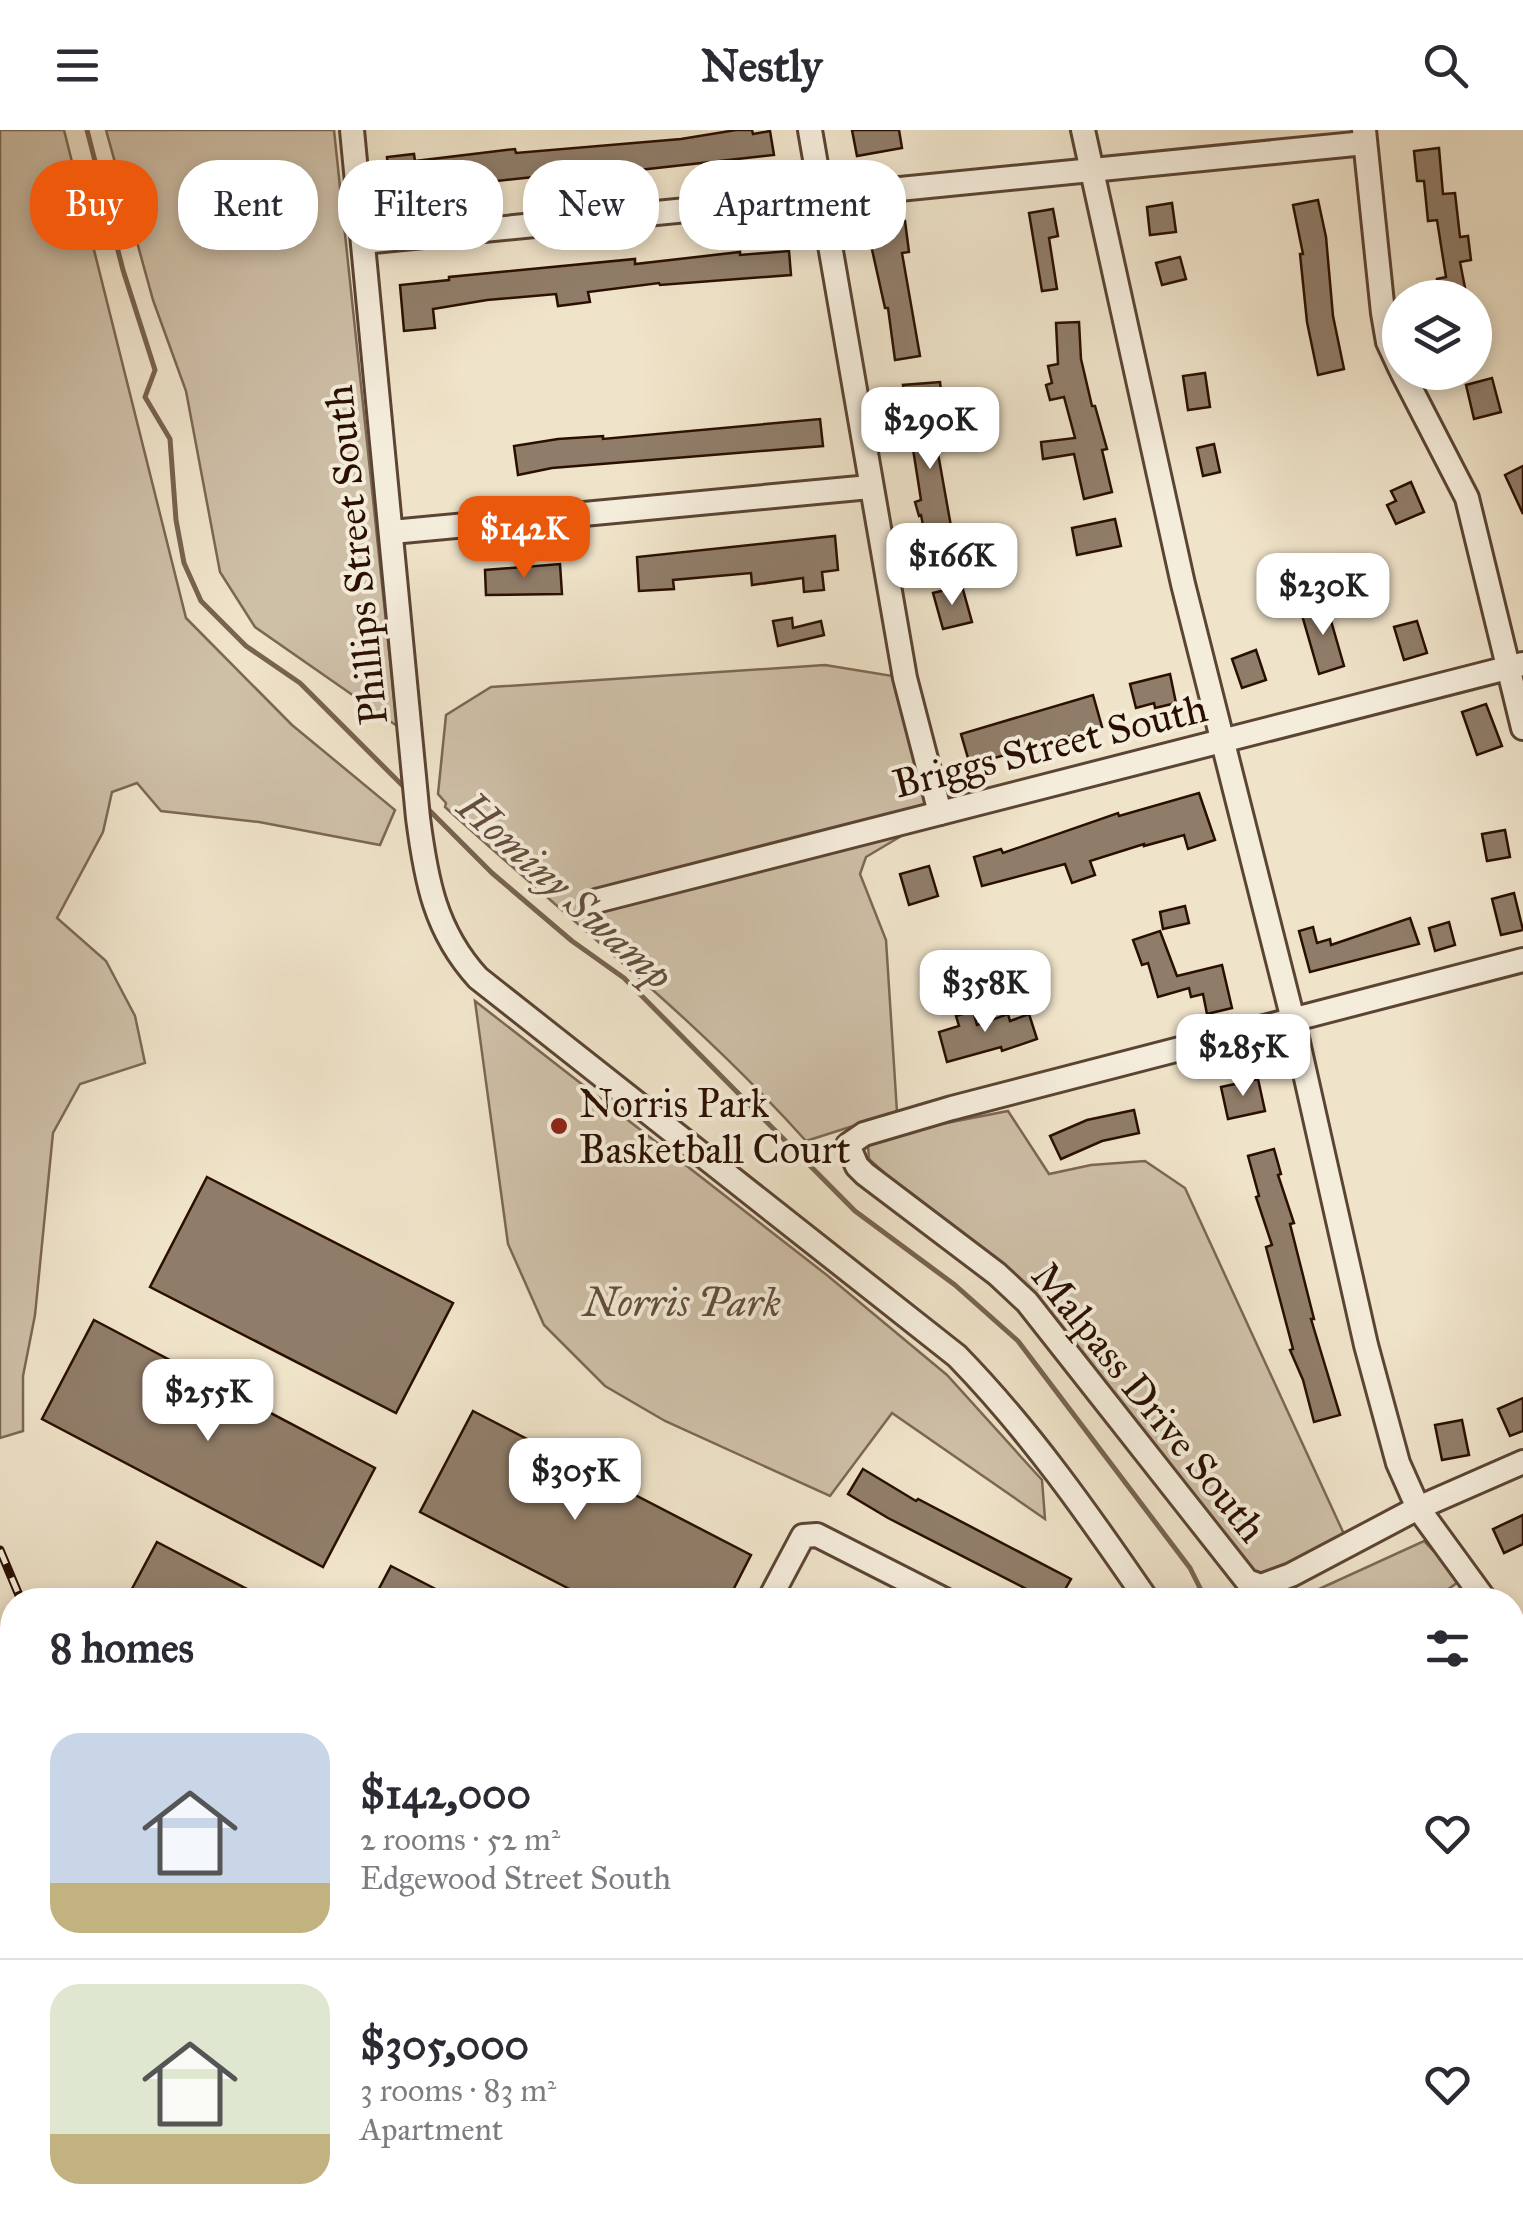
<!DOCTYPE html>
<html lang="en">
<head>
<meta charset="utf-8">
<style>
  :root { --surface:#fff; --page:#f7f7f7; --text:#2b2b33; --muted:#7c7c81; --line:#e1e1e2; --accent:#ea580c }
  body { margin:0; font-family:"IM FELL Great Primer",serif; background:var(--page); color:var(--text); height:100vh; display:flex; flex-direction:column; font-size:38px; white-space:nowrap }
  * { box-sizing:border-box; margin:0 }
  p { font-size:32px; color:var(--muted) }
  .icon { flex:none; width:55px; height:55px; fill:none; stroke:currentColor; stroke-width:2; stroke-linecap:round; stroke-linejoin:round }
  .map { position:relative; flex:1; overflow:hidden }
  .panel { position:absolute; left:0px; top:1458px; width:1525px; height:642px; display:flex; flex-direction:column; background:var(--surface); border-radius:40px 40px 0 0; box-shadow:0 5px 15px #0003 }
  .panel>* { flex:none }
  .top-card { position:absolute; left:30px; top:30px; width:1000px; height:90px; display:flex; gap:20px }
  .tools { position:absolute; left:1382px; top:150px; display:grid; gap:20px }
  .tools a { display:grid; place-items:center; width:110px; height:110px; border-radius:50%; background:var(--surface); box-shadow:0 5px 15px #0003; font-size:50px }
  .price { position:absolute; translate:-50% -85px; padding:0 22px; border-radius:20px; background:#fff; color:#222; font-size:32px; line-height:65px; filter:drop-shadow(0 2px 5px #0008) }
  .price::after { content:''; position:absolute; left:50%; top:60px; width:30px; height:22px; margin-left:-15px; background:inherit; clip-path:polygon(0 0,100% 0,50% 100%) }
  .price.current { background:var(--accent); color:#fff }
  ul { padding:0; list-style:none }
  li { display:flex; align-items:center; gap:30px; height:250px; padding:0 50px }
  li+li { border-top:2px solid var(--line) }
  li span { display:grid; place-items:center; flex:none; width:280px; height:200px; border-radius:30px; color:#555 }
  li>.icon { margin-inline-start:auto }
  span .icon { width:120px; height:120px; fill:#fffc; stroke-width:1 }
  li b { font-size:42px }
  h2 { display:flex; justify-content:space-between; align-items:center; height:120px; padding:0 50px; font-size:42px }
  .pill { padding:0 35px; border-radius:40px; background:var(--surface); box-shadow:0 5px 15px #0003; font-size:35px; line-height:90px }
  .pill.current { background:var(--accent); color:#fff }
  header { display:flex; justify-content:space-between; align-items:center; height:130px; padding:0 50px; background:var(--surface); font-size:45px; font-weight:800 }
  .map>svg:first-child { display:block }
</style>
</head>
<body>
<header><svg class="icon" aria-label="menu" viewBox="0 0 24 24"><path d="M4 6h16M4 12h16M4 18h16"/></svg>Nestly<svg class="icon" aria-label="search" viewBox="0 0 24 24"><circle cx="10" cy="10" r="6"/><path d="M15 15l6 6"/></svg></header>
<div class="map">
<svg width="1523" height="2098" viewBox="0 0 1523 2098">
  <rect width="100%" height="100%" fill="#efe3c9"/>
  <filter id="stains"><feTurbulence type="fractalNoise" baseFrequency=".002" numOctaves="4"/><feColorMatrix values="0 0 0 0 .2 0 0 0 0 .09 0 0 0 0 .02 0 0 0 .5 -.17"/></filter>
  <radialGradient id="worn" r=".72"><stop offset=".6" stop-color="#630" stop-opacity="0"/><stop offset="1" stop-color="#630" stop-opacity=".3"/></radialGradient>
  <g fill="#cebfa7" stroke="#7c6754" stroke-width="2.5">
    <polygon points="0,0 64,0 186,488 292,595 395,680 380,715 259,692 161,681 137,653 112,662 103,702 57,788 106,831 135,886 145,933 80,954 53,1003 35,1185 23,1246 23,1301 0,1308"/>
    <polygon points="106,0 334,0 397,596 255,497 220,442 186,261 153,170"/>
    <path d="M825,535L905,548L940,683L866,727L860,744L886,810L897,982L806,1011C696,888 567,788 445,677L446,673L438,664L446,585L491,557Z"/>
    <polygon points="475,871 828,1146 947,1245 1042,1350 1045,1389 892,1283 830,1366 665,1291 605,1256 544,1195 508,1114"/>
    <polygon points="1008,981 1049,1044 1091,1035 1145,1031 1185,1058 1349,1415 1261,1456 1020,1165 869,1029 868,1016 890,1004"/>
    <polygon points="1424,1411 1461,1450 1433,1470 1295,1470"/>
    <polygon points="1512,1518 1523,1534 1523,1785 1512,1775"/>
    <polygon points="909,2088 1305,2088 1298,2098 909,2098"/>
  </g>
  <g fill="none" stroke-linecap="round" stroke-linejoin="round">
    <g stroke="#786350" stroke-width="5">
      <polyline points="87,0 123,140 155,240 145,267 170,309 176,390 184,433 201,471 246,516 300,553 408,661"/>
      <polyline points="424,675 492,743 572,811 624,848 855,1081 955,1155 1018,1211 1190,1438 1206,1470"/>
      <polyline points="1512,1815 1523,1826"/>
    </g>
  </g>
  <g fill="#907d69" stroke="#2a0f01" stroke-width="2.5">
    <polygon points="736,0 752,0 753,4 770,1 774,25 585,46 585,43 534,47 469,54 469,57 437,62 390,64 387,27 414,24 415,31 515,19 516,23 681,9"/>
    <polygon points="852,0 899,0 902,18 857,26"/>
    <polygon points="1439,18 1443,64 1455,63 1460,107 1468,106 1471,130 1460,132 1467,168 1440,168 1437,149 1446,147 1437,90 1428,91 1424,51 1417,51 1414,21"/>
    <polygon points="1318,70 1326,107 1333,186 1344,239 1318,245 1307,192 1300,124 1303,124 1293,75"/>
    <polygon points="1172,73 1176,102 1150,105 1147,77"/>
    <polygon points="1053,79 1058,106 1049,108 1057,159 1042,161 1029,83"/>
    <polygon points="905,91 909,122 902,123 920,226 895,230 888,178 885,178 867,97"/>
    <polygon points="789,121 791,145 660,155 659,153 588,162 590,172 558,176 556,164 487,170 433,179 435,198 404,201 400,155 449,150 449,147 635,129 635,134 740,122 740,125"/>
    <polygon points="1180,127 1186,149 1162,155 1156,133"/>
    <polygon points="1079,192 1081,229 1092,276 1095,276 1107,319 1102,320 1112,362 1084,369 1074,324 1043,329 1041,312 1075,308 1064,267 1050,270 1046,255 1052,253 1048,236 1058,234 1056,193"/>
    <polygon points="1205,243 1210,277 1188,280 1183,246"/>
    <polygon points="1492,248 1501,282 1474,289 1466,255"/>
    <polygon points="940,252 942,271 929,273 957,430 931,435 921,385 919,386 915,372 921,370 903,255"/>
    <polygon points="820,289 823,316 552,338 518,345 514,316 558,309 603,306 603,309"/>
    <polygon points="1214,314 1220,342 1203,346 1197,318"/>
    <polygon points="1523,336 1523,384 1505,345"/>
    <polygon points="1411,352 1424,382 1396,394 1387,375 1396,371 1391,361"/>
    <polygon points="1115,389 1121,416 1077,425 1072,398"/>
    <polygon points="835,406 838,440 822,442 824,460 804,462 803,448 752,455 751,443 673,450 674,459 639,461 637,427"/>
    <polygon points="560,434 562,464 486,465 485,440"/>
    <polygon points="962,456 972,492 943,499 933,463"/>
    <polygon points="1325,470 1344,536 1319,544 1302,485 1313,482 1311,474"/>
    <polygon points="792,488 793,498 821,491 824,505 778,516 773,491"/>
    <polygon points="1417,491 1427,523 1404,530 1394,497"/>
    <polygon points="1256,520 1266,550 1242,558 1232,529"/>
    <polygon points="1170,544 1176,573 1155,578 1154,573 1136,578 1130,554"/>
    <polygon points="1093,565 1102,597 970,635 961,604"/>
    <polygon points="1486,574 1502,616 1477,625 1462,582"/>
    <polygon points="1199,663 1215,710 1188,719 1184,705 1144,716 1144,714 1090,731 1095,745 1072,753 1065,734 982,756 974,727 1001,719 1003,723 1118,683 1119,686"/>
    <polygon points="1505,700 1510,727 1487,731 1482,704"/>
    <polygon points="929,736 938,766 909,775 900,744"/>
    <polygon points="1514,763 1523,800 1501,805 1492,769"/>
    <polygon points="1185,776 1189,793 1163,799 1160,782"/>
    <polygon points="1410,788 1419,814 1310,842 1299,801 1313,797 1317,813 1330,809 1331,815"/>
    <polygon points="1449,792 1455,815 1435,821 1429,798"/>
    <polygon points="1160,801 1177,846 1222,835 1232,878 1207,884 1203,864 1191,867 1189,858 1158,867 1148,833 1142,835 1133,810"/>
    <polygon points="973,881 977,895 1008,884 1010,891 1029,884 1037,909 1002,921 1001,917 947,932 939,902 959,896 956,886"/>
    <polygon points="1258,949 1265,981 1228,989 1221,957"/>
    <polygon points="1134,980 1139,1003 1102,1011 1061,1029 1050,1006 1087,990"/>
    <polygon points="1274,1019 1281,1044 1278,1045 1294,1093 1290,1094 1314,1189 1311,1189 1340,1285 1314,1292 1303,1250 1290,1220 1293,1219 1266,1117 1272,1115 1256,1067 1259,1066 1248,1026"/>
    <polygon points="207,1047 453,1173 396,1283 150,1157"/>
    <polygon points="94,1190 375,1338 323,1437 42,1289"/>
    <polygon points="1523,1268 1523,1301 1510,1306 1498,1279"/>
    <polygon points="473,1281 751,1425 728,1470 591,1470 420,1382"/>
    <polygon points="1462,1290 1469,1325 1442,1330 1435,1295"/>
    <polygon points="863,1339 916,1371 918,1369 1071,1449 1059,1470 1048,1470 888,1388 848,1364"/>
    <polygon points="1523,1385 1523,1414 1504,1423 1493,1399"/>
    <polygon points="157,1412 268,1470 126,1470"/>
    <polygon points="391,1436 457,1470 373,1470"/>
  </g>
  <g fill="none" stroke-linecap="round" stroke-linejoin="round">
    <defs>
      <g id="street">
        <path d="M352,0L418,688C426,750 435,801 478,848L957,1226C1030,1301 1088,1384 1147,1470"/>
        <polyline points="810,0 905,548 940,683"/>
        <polyline points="1083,0 1183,454 1293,890 1366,1215 1398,1333 1418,1378 1485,1470"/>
        <polyline points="1364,0 1383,183 1388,212 1400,238"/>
        <polyline points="363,112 1365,13"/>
        <polyline points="1402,242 1467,368 1523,598"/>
        <polyline points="392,402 870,357"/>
        <polyline points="596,771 1523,534"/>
        <polyline points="1523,830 952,978 864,1004 848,1015 857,1036 865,1044 997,1144 1027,1172 1247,1451 1261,1456 1291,1445 1418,1378 1523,1332"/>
        <polyline points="769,1470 803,1406 817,1405 945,1470"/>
        <polyline points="1512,1506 1523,1520"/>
        <polyline points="1512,1898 1523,1910"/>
        <polyline points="632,2088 644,2098"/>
      </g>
    </defs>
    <use href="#street" stroke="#5b4433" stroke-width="28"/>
    <use href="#street" stroke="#f5eddc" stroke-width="22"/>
    <defs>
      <g id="rail">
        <polyline points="0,1420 21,1470"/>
        <polyline points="0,1660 12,1666"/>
        <polyline points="824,2088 844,2098"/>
      </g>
    </defs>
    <use href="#rail" stroke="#2a0f01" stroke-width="9"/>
    <use href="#rail" stroke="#f5eddc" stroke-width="5" stroke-dasharray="15" stroke-linecap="butt"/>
  </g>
  <circle fill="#8f2418" stroke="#f5eddc" stroke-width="4" cx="559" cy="996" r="10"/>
  <g text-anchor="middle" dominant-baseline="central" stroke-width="8" stroke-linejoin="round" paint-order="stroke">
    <g font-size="40" fill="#2a0f01" stroke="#f5eddc">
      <text transform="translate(356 425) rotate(-96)">Phillips Street South</text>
      <text transform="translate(1050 616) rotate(-14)">Briggs Street South</text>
      <text transform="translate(1149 1272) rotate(51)">Malpass Drive South</text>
    </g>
    <g font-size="40" fill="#2a0f01" stroke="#f5eddc" text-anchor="start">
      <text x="579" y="973">Norris Park<tspan x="579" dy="46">Basketball Court</tspan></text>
    </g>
    <g font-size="40" font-style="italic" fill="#634d3b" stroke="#f5eddc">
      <text x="682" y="1172">Norris Park</text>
    </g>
    <g font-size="42" font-style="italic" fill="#644e3c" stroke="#f5eddc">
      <text transform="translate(565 761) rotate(42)">Hominy Swamp</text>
    </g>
  </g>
  <rect width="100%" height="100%" filter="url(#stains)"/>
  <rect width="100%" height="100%" fill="url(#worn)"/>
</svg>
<div class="tools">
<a><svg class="icon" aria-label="layers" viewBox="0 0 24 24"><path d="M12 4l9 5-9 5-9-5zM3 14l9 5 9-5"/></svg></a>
</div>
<b class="price" style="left:930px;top:342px">$290K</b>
<b class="price current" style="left:524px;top:451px">$142K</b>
<b class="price" style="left:952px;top:478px">$166K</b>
<b class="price" style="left:1323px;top:508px">$230K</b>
<b class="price" style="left:985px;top:905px">$358K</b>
<b class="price" style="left:1243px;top:969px">$285K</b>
<b class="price" style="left:208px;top:1314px">$255K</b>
<b class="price" style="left:575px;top:1393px">$305K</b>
<div class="top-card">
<a class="pill current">Buy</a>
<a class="pill">Rent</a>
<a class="pill">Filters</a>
<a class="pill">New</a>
<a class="pill">Apartment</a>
</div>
<section class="panel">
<h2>8 homes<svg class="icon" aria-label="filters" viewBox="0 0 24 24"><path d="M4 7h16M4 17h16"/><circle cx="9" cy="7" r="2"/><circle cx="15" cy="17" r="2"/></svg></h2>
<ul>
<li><span style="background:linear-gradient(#c9d6e8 75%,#c2b280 0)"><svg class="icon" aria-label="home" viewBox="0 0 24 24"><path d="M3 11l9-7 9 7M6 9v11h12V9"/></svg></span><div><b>$142,000</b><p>2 rooms · 52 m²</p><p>Edgewood Street South</p></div><svg class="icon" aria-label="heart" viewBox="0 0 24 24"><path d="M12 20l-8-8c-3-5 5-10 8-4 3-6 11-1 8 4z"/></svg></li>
<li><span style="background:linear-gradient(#dfe7d0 75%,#c2b280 0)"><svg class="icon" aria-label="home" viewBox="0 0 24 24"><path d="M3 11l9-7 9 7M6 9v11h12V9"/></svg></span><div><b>$305,000</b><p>3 rooms · 83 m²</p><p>Apartment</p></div><svg class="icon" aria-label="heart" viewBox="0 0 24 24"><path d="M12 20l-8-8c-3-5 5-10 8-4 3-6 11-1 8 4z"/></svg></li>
</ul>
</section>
</div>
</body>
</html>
